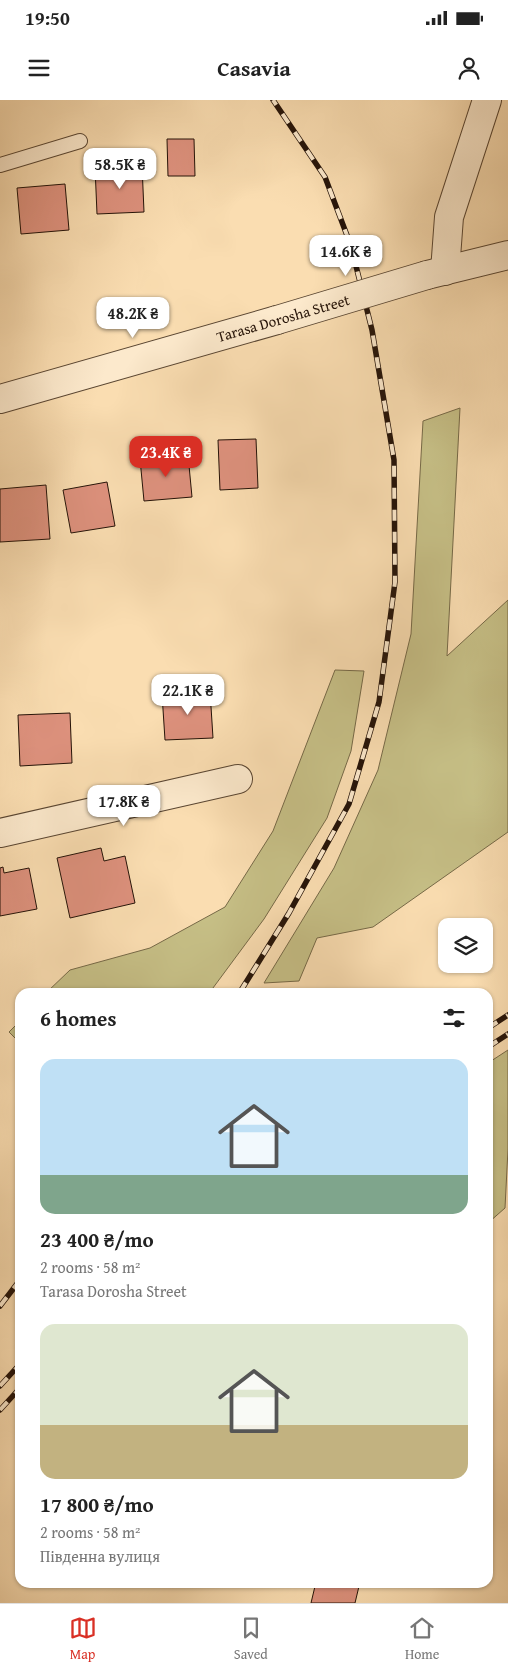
<!DOCTYPE html>
<html lang="en">
<head>
<meta charset="utf-8">
<style>
  :root { --surface:#fff; --page:#f6f6f6; --text:#222; --muted:#767676; --line:#e0e0e0; --accent:#d93025 }
  body { margin:0; font-family:"Gentium Book Plus",serif; background:var(--page); color:var(--text); height:100vh; display:flex; flex-direction:column; font-size:19px; white-space:nowrap }
  * { box-sizing:border-box; margin:0 }
  p { font-size:16px; color:var(--muted) }
  .icon { flex:none; width:28px; height:28px; fill:none; stroke:currentColor; stroke-width:2; stroke-linecap:round; stroke-linejoin:round }
  .map { position:relative; flex:1; overflow:hidden }
  .side { position:absolute; left:15px; top:888px; width:478px; height:600px; display:flex; flex-direction:column; background:var(--surface); border-radius:15px; box-shadow:0 1px 4px #0004 }
  .side>* { flex:none }
  .buttons { position:absolute; left:438px; top:818px; display:grid; gap:10px }
  .buttons a { display:grid; place-items:center; width:55px; height:55px; border-radius:10px; background:var(--surface); box-shadow:0 1px 4px #0004; font-size:25px }
  .price { position:absolute; translate:-50% -42px; padding:0 11px; border-radius:10px; background:#fff; color:#222; font-size:16px; line-height:32px; filter:drop-shadow(0 1px 2px #0008) }
  .price::after { content:''; position:absolute; left:50%; top:30px; width:15px; height:11px; margin-left:-8px; background:inherit; clip-path:polygon(0 0,100% 0,50% 100%) }
  .price.selected { background:var(--accent); color:#fff }
  ul { padding:0; list-style:none }
  li { display:grid; align-content:center; gap:10px; height:265px; padding:0 25px }
  li span { display:grid; place-items:center; height:155px; border-radius:15px; color:#555 }
  li>.icon { margin-inline-start:auto }
  span .icon { width:90px; height:90px; fill:#fffc; stroke-width:1 }
  li b { font-size:21px }
  h2 { display:flex; justify-content:space-between; align-items:center; height:60px; padding:0 25px; font-size:21px }
  .status { display:flex; justify-content:space-between; align-items:center; height:35px; padding:0 25px; background:var(--surface); direction:ltr }
  .status svg { height:14px; fill:currentColor }
  header { display:flex; justify-content:space-between; align-items:center; height:65px; padding:0 25px; background:var(--surface); font-size:22px; font-weight:700 }
  .tabs { display:flex; justify-content:space-around; align-items:center; height:70px; border-top:1px solid var(--line); background:var(--surface); font-size:14px; color:var(--muted) }
  .tabs a { display:grid; justify-items:center; gap:2px }
  .tabs .selected { color:var(--accent) }
  .map>svg:first-child { display:block }
</style>
</head>
<body>
<div class="status"><b>19:50</b><svg viewBox="0 0 49 12"><path d="M0 12V9h3v3zM5 12V6h3v6zM10 12V3h3v9zM15 12V0h3v12zM26 1h20v11H26zM47 4h2v5h-2z"/></svg></div>
<header><svg class="icon" aria-label="menu" viewBox="0 0 24 24"><path d="M4 6h16M4 12h16M4 18h16"/></svg>Casavia<svg class="icon" aria-label="person" viewBox="0 0 24 24"><circle cx="12" cy="8" r="4"/><path d="M4 21q1-7 8-7t8 7"/></svg></header>
<div class="map">
<svg width="508" height="1503" viewBox="0 0 508 1503">
  <rect width="100%" height="100%" fill="#faddb1"/>
  <filter id="stains"><feTurbulence type="fractalNoise" baseFrequency=".004" numOctaves="4"/><feColorMatrix values="0 0 0 0 .2 0 0 0 0 .09 0 0 0 0 .02 0 0 0 .5 -.17"/></filter>
  <radialGradient id="worn" r=".72"><stop offset=".6" stop-color="#630" stop-opacity="0"/><stop offset="1" stop-color="#630" stop-opacity=".3"/></radialGradient>
  <g fill="#c6bf86" stroke="#766947">
    <polygon points="460,308 447,556 508,500 508,732 373,827 317,838 299,881 264,883 334,768 378,670 411,534 423,321"/>
    <polygon points="335,570 364,571 351,651 327,718 264,819 210,892 47,892 70,870 150,848 225,807 273,731"/>
    <polygon points="20,921 20,943 9,932"/>
    <polygon points="508,950 508,1049 505,1108 488,1123 488,963"/>
  </g>
  <g fill="#dd917d" stroke="#251308">
    <polygon points="167,39 194,39 195,76 168,76"/>
    <polygon points="142,65 144,112 97,114 95,67"/>
    <polygon points="65,84 69,130 21,134 17,88"/>
    <polygon points="256,339 258,388 220,390 218,340"/>
    <polygon points="188,355 192,397 144,401 140,359"/>
    <polygon points="107,382 115,426 71,433 63,390"/>
    <polygon points="46,385 50,439 0,442 0,389"/>
    <polygon points="210,591 213,638 165,640 162,594"/>
    <polygon points="70,613 72,663 20,666 18,615"/>
    <polygon points="101,748 104,761 125,756 135,803 70,818 57,758"/>
    <polygon points="3,767 4,773 29,768 37,809 0,816 0,768"/>
    <polygon points="316,1482 360,1482 355,1503 311,1503"/>
  </g>
  <g fill="none" stroke-linecap="round" stroke-linejoin="round">
    <defs>
      <polyline id="service" points="0,65 80,41"/>
      <g id="minor">
        <polyline points="445,171 449,117 487,0"/>
        <polyline points="0,733 238,679"/>
      </g>
      <g id="tertiary">
        <polyline points="427,175 508,155"/>
        <polyline points="0,299 277,220"/>
      </g>
    </defs>
    <use href="#service" stroke="#5a4632" stroke-width="16"/>
    <use href="#minor" stroke="#5a4632" stroke-width="30"/>
    <use href="#tertiary" stroke="#5a4632" stroke-width="30"/>
    <use href="#service" stroke="#fce9cc" stroke-width="14"/>
    <use href="#minor" stroke="#fce9cc" stroke-width="28"/>
    <use href="#tertiary" stroke="#fce9cc" stroke-width="28"/>
    <defs>
      <g id="rail">
        <polyline points="240,892 289,813 349,704 379,602 395,482 394,360 372,230 351,146 325,77 273,0"/>
        <polyline points="488,928 508,915"/>
        <polyline points="488,947 508,934"/>
        <polyline points="0,1206 20,1180"/>
        <polyline points="0,1286 20,1264"/>
        <polyline points="0,1310 20,1288"/>
      </g>
    </defs>
    <use href="#rail" stroke="#251308" stroke-width="5.5"/>
    <use href="#rail" stroke="#fce9cc" stroke-width="4" stroke-dasharray="11" stroke-linecap="butt"/>
    <defs>
      <polyline id="tertiary-bridge" points="277,220 427,175"/>
    </defs>
    <use href="#tertiary-bridge" stroke="#5a4632" stroke-width="30" stroke-linecap="butt"/>
    <use href="#tertiary-bridge" stroke="#fce9cc" stroke-width="28"/>
  </g>
  <g text-anchor="middle" dominant-baseline="central" stroke-width="5" stroke-linejoin="round" paint-order="stroke">
    <g font-size="15" fill="#251308" stroke="#fce9cc">
      <text transform="translate(283 218) rotate(-16)">Tarasa Dorosha Street</text>
    </g>
  </g>
  <rect width="100%" height="100%" filter="url(#stains)"/>
  <rect width="100%" height="100%" fill="url(#worn)"/>
</svg>
<div class="buttons">
<a><svg class="icon" aria-label="layers" viewBox="0 0 24 24"><path d="M12 4l9 5-9 5-9-5zM3 14l9 5 9-5"/></svg></a>
</div>
<b class="price" style="left:120px;top:90px">58.5K ₴</b>
<b class="price" style="left:346px;top:177px">14.6K ₴</b>
<b class="price" style="left:133px;top:239px">48.2K ₴</b>
<b class="price selected" style="left:166px;top:378px">23.4K ₴</b>
<b class="price" style="left:188px;top:616px">22.1K ₴</b>
<b class="price" style="left:124px;top:727px">17.8K ₴</b>
<section class="side">
<h2>6 homes<svg class="icon" aria-label="filters" viewBox="0 0 24 24"><path d="M4 7h16M4 17h16"/><circle cx="9" cy="7" r="2"/><circle cx="15" cy="17" r="2"/></svg></h2>
<ul>
<li><span style="background:linear-gradient(#bfe0f5 75%,#7fa58c 0)"><svg class="icon" aria-label="home" viewBox="0 0 24 24"><path d="M3 11l9-7 9 7M6 9v11h12V9"/></svg></span><div><b>23 400 ₴/mo</b><p>2 rooms · 58 m²</p><p>Tarasa Dorosha Street</p></div></li>
<li><span style="background:linear-gradient(#dfe7d0 65%,#c2b280 0)"><svg class="icon" aria-label="home" viewBox="0 0 24 24"><path d="M3 11l9-7 9 7M6 9v11h12V9"/></svg></span><div><b>17 800 ₴/mo</b><p>2 rooms · 58 m²</p><p>Південна вулиця</p></div></li>
</ul>
</section>
</div>
<nav class="tabs">
<a class="selected"><svg class="icon" aria-label="map" viewBox="0 0 24 24"><path d="M3 6l6-2 6 2 6-2v14l-6 2-6-2-6 2zM9 4v14M15 6v14"/></svg>Map</a>
<a><svg class="icon" aria-label="saved" viewBox="0 0 24 24"><path d="M7 4h10v16l-5-4-5 4z"/></svg>Saved</a>
<a><svg class="icon" aria-label="home" viewBox="0 0 24 24"><path d="M3 11l9-7 9 7M6 9v11h12V9"/></svg>Home</a>
</nav>
</body>
</html>
